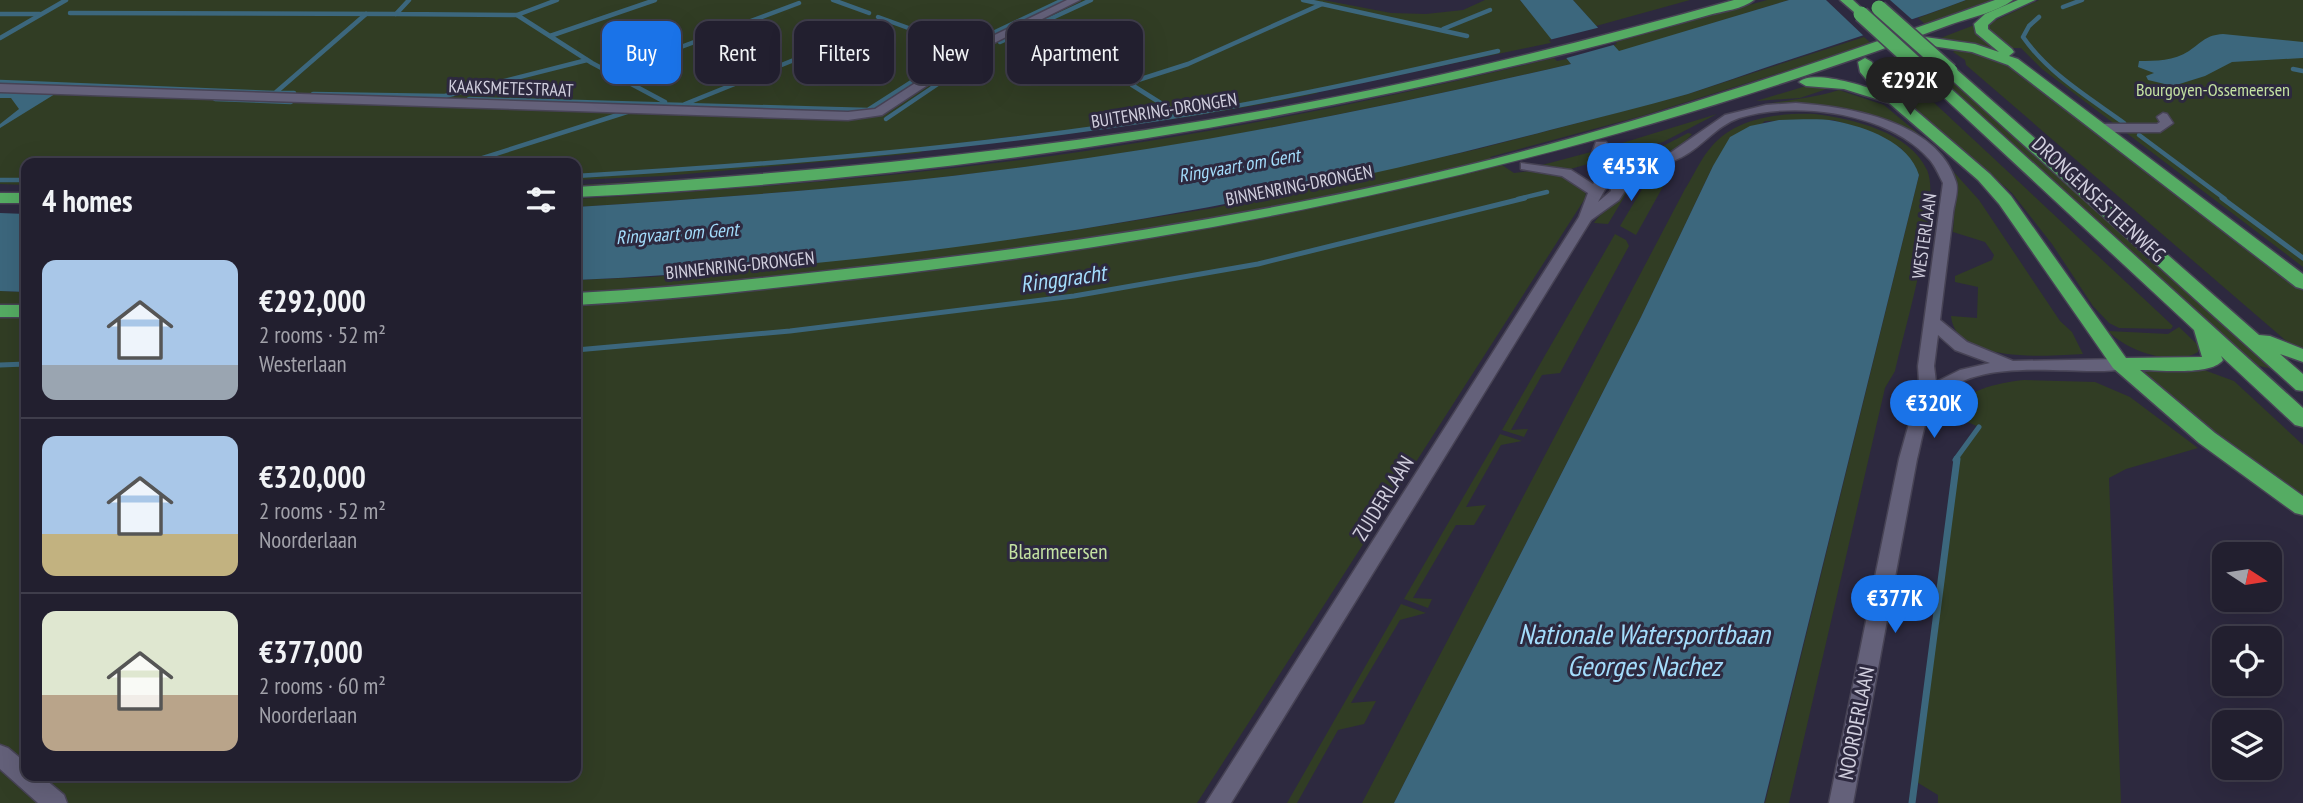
<!DOCTYPE html>
<html lang="en">
<head>
<meta charset="utf-8">
<style>
  :root { --surface:#221f2f; --page:#2a2737; --text:#f1f3f6; --muted:#a2a2aa; --line:#3f3d4b; --accent:#1a73e8 }
  body { margin:0; font-family:"PT Sans Narrow",sans-serif; background:var(--page); color:var(--text); height:100vh; display:flex; flex-direction:column; font-size:26px; white-space:nowrap }
  * { box-sizing:border-box; margin:0 }
  p { font-size:23px; color:var(--muted) }
  .icon { flex:none; width:38px; height:38px; fill:none; stroke:currentColor; stroke-width:2; stroke-linecap:round; stroke-linejoin:round }
  .map { position:relative; flex:1; overflow:hidden }
  .details { position:absolute; left:21px; top:158px; width:560px; height:623px; display:flex; flex-direction:column; background:var(--surface); border-radius:14px; box-shadow:0 7px 28px #0002,0 0 0 2px var(--line) }
  .details>* { flex:none }
  .top-card { position:absolute; left:602px; top:21px; width:665px; height:63px; display:flex; gap:14px }
  .needle { width:46px; rotate:102deg }
  .buttons { position:absolute; left:2212px; top:542px; display:grid; gap:14px }
  .buttons a { display:grid; place-items:center; width:70px; height:70px; border-radius:14px; background:var(--surface); box-shadow:0 7px 28px #0002,0 0 0 2px var(--line); font-size:35px }
  .price { position:absolute; translate:-50% -60px; padding:0 16px; border-radius:24px; background:var(--accent); color:#fff; font-size:23px; line-height:46px; filter:drop-shadow(0 2px 4px #0008) }
  .price::after { content:''; position:absolute; left:50%; top:42px; width:21px; height:16px; margin-left:-10px; background:inherit; clip-path:polygon(0 0,100% 0,50% 100%) }
  .price.selected { background:#222; color:#fff }
  ul { padding:0; list-style:none }
  li { display:flex; align-items:center; gap:21px; height:175px; padding:0 21px }
  li+li { border-top:2px solid var(--line) }
  li span { display:grid; place-items:center; flex:none; width:196px; height:140px; border-radius:14px; color:#555 }
  li>.icon { margin-inline-start:auto }
  span .icon { width:84px; height:84px; fill:#fffc; stroke-width:1 }
  li b { font-size:30px }
  h2 { display:flex; justify-content:space-between; align-items:center; height:84px; padding:0 21px; font-size:30px }
  .pill { padding:0 24px; border-radius:14px; background:var(--surface); box-shadow:0 7px 28px #0002,0 0 0 2px var(--line); font-size:24px; line-height:63px }
  .pill.selected { background:var(--accent); color:#fff }
  .map>svg:first-child { display:block }
</style>
</head>
<body>
<div class="map">
<svg width="2303" height="803" viewBox="0 0 2303 803">
  <rect width="100%" height="100%" fill="#2d293f"/>
  <g fill="#313d24">
    <path d="M0,0H1323L1391,13L1426,14L1463,10L1485,0H1520L1555,42L1379,79L1315,89L1318,93C1225,113 1131,125 1037,138L1033,134L929,147L919,153L664,176L576,180V163H26V185L0,184Z"/>
    <polygon points="1573,0 1690,0 1596,26"/>
    <polygon points="1767,0 1789,0 1619,52 1611,43"/>
    <polygon points="1966,0 1991,0 1925,24 1918,18"/>
    <polygon points="2039,0 2303,0 2303,267 2042,69 2021,48 2006,48 1987,28 1988,24"/>
    <polygon points="1977,24 2007,56 1978,46 1938,39"/>
    <polygon points="1864,37 1872,44 1642,116 1490,157 1514,173 1538,170 1564,175 1585,190 1586,197 1197,803 0,803 0,291 26,292 26,775 576,775 576,280 652,277 794,265 1050,234 1214,208 1478,149 1688,94"/>
    <polygon points="1961,46 2006,63 2025,76 2303,291 2303,350 2292,346 1966,65 1965,60 1953,52"/>
    <path d="M1554,58L1557,61L1567,59L1571,64C1390,106 1209,143 1025,167C875,187 726,197 576,207V199C769,188 964,172 1155,140C1290,118 1422,90 1554,58Z"/>
    <polygon points="1898,69 2173,326 2171,329 2119,328 2109,323 2093,306 2052,244 2012,193 1889,86 1885,73"/>
    <polygon points="1935,70 1945,73 2276,370 2251,364 1936,76"/>
    <polygon points="1806,86 1836,86 1800,98 1756,101"/>
    <path d="M1839,90L1884,105L1932,145L1884,122L1783,104L1735,112C1770,100 1805,101 1839,90Z"/>
    <path d="M1317,99L1284,108L1095,139L891,164L576,187V185C824,171 1074,150 1317,99Z"/>
    <polygon points="1717,114 1663,142 1605,159 1604,152 1609,147"/>
    <path d="M1815,114C1853,119 1910,132 1927,170C1942,203 1904,331 1895,371L1885,388L1789,803H1765L1919,175L1901,148L1860,128L1833,120L1765,121L1713,166L1641,317L1394,803H1362L1685,189C1694,175 1701,158 1712,146C1737,117 1779,113 1815,114Z"/>
    <path d="M1688,133L1692,134C1675,153 1658,157 1634,162L1628,158L1665,145Z"/>
    <polygon points="1591,152 1595,162 1567,170 1542,165"/>
    <path d="M1634,168L1638,174L1608,224L1594,223C1604,208 1622,204 1625,186L1619,174Z"/>
    <path d="M1952,170L1979,200L2060,321L2072,332L2083,354C2049,356 1955,364 1951,316L1977,318L1978,287L1955,282V276L1992,260L1994,255L1985,242L1953,232L1956,186Z"/>
    <polygon points="1670,174 1636,235 1620,226 1650,176"/>
    <polygon points="1615,234 1626,240 1629,246 1560,373 1542,375 1511,430 1528,429 1524,437 1502,430"/>
    <path d="M2179,327L2199,346L2198,352C2173,367 2127,351 2108,331L2168,334Z"/>
    <polygon points="2140,368 2204,370 2234,381 2303,445 2303,497 2178,404"/>
    <path d="M2024,380L2095,382L2130,397L2198,448L2126,469L2109,478L2121,803H1938V795L1915,781L1955,461L1979,427L1949,414C1964,390 1996,383 2024,380Z"/>
    <polygon points="1500,434 1522,441 1501,445 1466,507 1486,505 1474,525 1456,525 1413,598 1432,599 1428,608 1404,599"/>
    <polygon points="1401,604 1426,613 1400,620 1351,703 1376,701 1364,724 1338,730 1297,803 1287,803"/>
  </g>
  <g fill="#3c677d">
    <path d="M1520,0H1573L1619,51L1789,0H1966C1914,20 1862,35 1810,53C1769,66 1729,81 1688,94C1642,107 1596,118 1550,130C1232,214 904,266 576,280V207C726,197 875,187 1024,167C1208,143 1390,106 1571,64Z"/>
    <path d="M2223,34L2303,42V58L2232,62L2205,76L2173,86L2148,80L2146,76L2154,73L2138,67L2139,61C2156,61 2174,61 2189,51C2202,42 2206,35 2223,34Z"/>
    <polygon points="0,90 53,93 55,94 0,128 0,124 19,109 11,98 0,98"/>
    <path d="M1779,120C1797,120 1817,118 1835,121C1866,127 1909,142 1919,175L1764,803H1394L1641,317L1713,166L1730,137L1750,126Z"/>
    <polygon points="0,213 26,214 26,292 0,291"/>
  </g>
  <g fill="#2d293f">
    <polygon points="1826,0 1890,0 1916,23 1867,39"/>
    <polygon points="1601,27 1617,44 1563,59 1549,40"/>
  </g>
  <g fill="none" stroke-linecap="round" stroke-linejoin="round">
    <g stroke="#3c677d" stroke-width="4.5">
      <polyline points="409,0 396,14 517,15"/>
      <polyline points="557,0 517,15 592,63 665,102"/>
      <polyline points="833,0 869,13"/>
      <polyline points="1303,0 1322,4"/>
      <polyline points="2063,7 2082,0"/>
      <polyline points="70,13 396,14"/>
      <polyline points="0,14 40,14"/>
      <polyline points="878,17 947,42 973,42"/>
      <path d="M2039,17L2029,26L2023,37C2049,74 2088,97 2124,123"/>
      <polyline points="1443,29 1490,10"/>
      <polyline points="550,36 655,0"/>
      <polyline points="0,38 66,0"/>
      <polyline points="1000,42 1091,0"/>
      <polyline points="2293,69 2303,71"/>
      <polyline points="611,73 799,3"/>
      <polyline points="0,82 275,93 366,14"/>
      <polyline points="275,93 294,93"/>
      <polyline points="313,94 445,96 587,60"/>
      <polyline points="215,99 291,102"/>
      <polyline points="469,99 868,110 974,42 1063,0"/>
      <polyline points="685,104 878,26"/>
      <polyline points="1178,114 1132,85 1138,80 1188,64 1322,4 1467,36"/>
      <polyline points="886,119 957,71"/>
      <polyline points="2139,135 2225,199"/>
      <polyline points="467,163 627,112 622,111"/>
      <path d="M576,176C786,164 995,146 1202,112C1302,95 1400,73 1498,51"/>
      <polyline points="0,180 26,180"/>
      <polyline points="1518,199 1547,192"/>
    </g>
    <g stroke="#3c677d" stroke-width="5">
      <polyline points="2222,198 2303,258"/>
      <polyline points="576,350 790,331 1074,296 1258,264 1525,198"/>
      <polyline points="0,365 26,364"/>
      <polyline points="1955,460 1979,427"/>
    </g>
    <polyline stroke="#3c677d" stroke-width="7" points="1912,803 1957,459"/>
    <defs>
      <g id="street">
        <polygon points="1067,0 1080,0 984,48 882,115 848,120 0,92 0,84 848,112 875,109 976,44"/>
        <polygon points="2163,113 2167,114 2173,123 2160,132 2100,132 2094,128 2100,124 2157,124 2160,122 2157,117"/>
        <polygon points="0,745 8,748 26,763 26,775 40,775 64,795 67,803 38,803 0,769"/>
      </g>
      <path id="secondary" d="M1796,103C1849,107 1938,121 1956,182C1959,190 1954,204 1953,213C1949,249 1944,285 1940,320L1967,342L2013,361L2120,359L2128,364C2121,372 2104,371 2093,371C2048,371 1964,360 1935,403C1924,418 1922,441 1917,459L1853,803H1829L1899,459L1910,420L1920,398L1918,366L1943,183C1939,175 1935,166 1930,160C1890,113 1796,100 1739,118C1716,126 1703,146 1682,157C1664,167 1639,167 1620,174L1625,191L1619,200L1591,220L1231,803H1206L1579,217L1588,193L1562,176L1521,169V163L1571,170L1593,184L1604,172L1591,156L1596,142H1606L1608,145L1605,156L1614,167L1670,153L1725,115L1766,105ZM1609,182L1611,191L1598,202ZM1938,335L1955,350L1990,363L1960,370L1936,382L1934,366Z"/>
      <g id="highway">
        <path d="M1734,0H1754C1743,9 1723,11 1709,15C1665,27 1621,40 1576,51C1247,132 914,181 576,197V187C824,172 1071,148 1315,101C1456,74 1595,39 1734,0Z"/>
        <polygon points="1840,0 1853,0 1868,14 1861,18"/>
        <path d="M1995,0H2013C1997,12 1972,17 1952,24C1901,43 1849,61 1798,78C1495,179 1188,241 871,277C773,288 675,300 576,305V293C678,288 780,276 882,265C1104,240 1327,204 1543,146C1696,105 1846,53 1995,0Z"/>
        <polygon points="2018,0 2035,0 1996,18 1988,25 1988,29 2012,49 2014,52 2009,56 2018,59 2303,274 2303,289 2296,287 2008,65 1972,52 1925,45 1918,41 1925,37 1975,44 1999,52 1976,33 1974,24 1985,14"/>
        <path d="M1865,58L1872,62L1878,78L1990,174L2011,196L2126,358L2202,357L2194,330L1926,81L1924,78L1926,75H1936L2303,408V427L2295,425L2221,356L2223,360C2211,376 2160,370 2140,370L2215,433L2303,496V515L2295,513L2199,443L2113,368L1999,204L1978,180L1889,103L1844,89L1806,86L1799,82C1812,70 1858,84 1875,90L1860,72L1858,62Z"/>
        <polygon points="1950,67 1955,68 2259,335 2270,336 2303,349 2303,362 2280,354 2303,374 2303,391 2296,390 1945,74 1945,68"/>
        <rect x="0" y="193" width="26" height="10"/>
        <rect x="0" y="305" width="26" height="12"/>
      </g>
    </defs>
    <use href="#street" stroke="#474355" stroke-width="3"/>
    <use href="#secondary" stroke="#474355" stroke-width="3"/>
    <use href="#highway" stroke="#474355" stroke-width="3"/>
    <use href="#street" fill="#64617a" fill-rule="evenodd"/>
    <use href="#secondary" fill="#64617a" fill-rule="evenodd"/>
    <use href="#highway" fill="#55ac63" fill-rule="evenodd"/>
    <defs>
      <g id="highway-bridge">
        <polyline points="1879,8 1950,71"/>
        <polyline points="1861,14 1931,78"/>
      </g>
    </defs>
    <use href="#highway-bridge" stroke="#474355" stroke-width="18" stroke-linecap="butt"/>
    <use href="#highway-bridge" stroke="#55ac63" stroke-width="15"/>
  </g>
  <g text-anchor="middle" dominant-baseline="central" stroke-width="6" stroke-linejoin="round" paint-order="stroke">
    <g font-size="18" fill="#d1cfde" stroke="#2d293f">
      <text transform="translate(511 88) rotate(2)">KAAKSMETESTRAAT</text>
      <text transform="translate(1164 110) rotate(-9)">BUITENRING-DRONGEN</text>
      <text transform="translate(1299 185) rotate(-11)">BINNENRING-DRONGEN</text>
      <text transform="translate(1924 236) rotate(-82)">WESTERLAAN</text>
      <text transform="translate(740 265) rotate(-6)">BINNENRING-DRONGEN</text>
    </g>
    <g font-size="18" fill="#c4e2a2" stroke="#2d293f">
      <text x="2213" y="89">Bourgoyen-Ossemeersen</text>
    </g>
    <g font-size="19" font-style="italic" fill="#a3dcfb" stroke="#2d293f">
      <text transform="translate(1239 165) rotate(-10)">Ringvaart om Gent</text>
      <text transform="translate(677 233) rotate(-4)">Ringvaart om Gent</text>
    </g>
    <g font-size="21" fill="#d1cfde" stroke="#2d293f">
      <text transform="translate(2099 199) rotate(43)">DRONGENSESTEENWEG</text>
      <text transform="translate(1383 498) rotate(-58)">ZUIDERLAAN</text>
      <text transform="translate(1856 723) rotate(-79)">NOORDERLAAN</text>
    </g>
    <g font-size="21" fill="#c4e2a2" stroke="#2d293f">
      <text x="1058" y="551">Blaarmeersen</text>
    </g>
    <g font-size="23" font-style="italic" fill="#a3dcfb" stroke="#2d293f">
      <text transform="translate(1063 278) rotate(-8)">Ringgracht</text>
    </g>
    <g font-size="28" font-style="italic" fill="#a3dcfb" stroke="#2d293f">
      <text x="1644" y="633">Nationale Watersportbaan<tspan x="1644" dy="32">Georges Nachez</tspan></text>
    </g>
  </g>
</svg>
<div class="buttons">
<a><svg class="needle" viewBox="-14 -14 28 28"><path d="M0-13l5 13h-10z" fill="#e53935"/><path d="M0 13l5-13h-10z" fill="#a2a2aa"/></svg></a>
<a><svg class="icon" aria-label="locate" viewBox="0 0 24 24"><circle cx="12" cy="12" r="6"/><path d="M12 2v4M12 18v4M2 12h4M18 12h4"/></svg></a>
<a><svg class="icon" aria-label="layers" viewBox="0 0 24 24"><path d="M12 4l9 5-9 5-9-5zM3 14l9 5 9-5"/></svg></a>
</div>
<b class="price selected" style="left:1910px;top:117px">€292K</b>
<b class="price" style="left:1631px;top:203px">€453K</b>
<b class="price" style="left:1934px;top:440px">€320K</b>
<b class="price" style="left:1895px;top:635px">€377K</b>
<div class="top-card">
<a class="pill selected">Buy</a>
<a class="pill">Rent</a>
<a class="pill">Filters</a>
<a class="pill">New</a>
<a class="pill">Apartment</a>
</div>
<section class="details">
<h2>4 homes<svg class="icon" aria-label="filters" viewBox="0 0 24 24"><path d="M4 7h16M4 17h16"/><circle cx="9" cy="7" r="2"/><circle cx="15" cy="17" r="2"/></svg></h2>
<ul>
<li><span style="background:linear-gradient(#a9c7e8 75%,#9aa5b1 0)"><svg class="icon" aria-label="home" viewBox="0 0 24 24"><path d="M3 11l9-7 9 7M6 9v11h12V9"/></svg></span><div><b>€292,000</b><p>2 rooms · 52 m²</p><p>Westerlaan</p></div></li>
<li><span style="background:linear-gradient(#a9c7e8 70%,#c2b280 0)"><svg class="icon" aria-label="home" viewBox="0 0 24 24"><path d="M3 11l9-7 9 7M6 9v11h12V9"/></svg></span><div><b>€320,000</b><p>2 rooms · 52 m²</p><p>Noorderlaan</p></div></li>
<li><span style="background:linear-gradient(#dfe7d0 60%,#b9a48a 0)"><svg class="icon" aria-label="home" viewBox="0 0 24 24"><path d="M3 11l9-7 9 7M6 9v11h12V9"/></svg></span><div><b>€377,000</b><p>2 rooms · 60 m²</p><p>Noorderlaan</p></div></li>
</ul>
</section>
</div>
</body>
</html>
